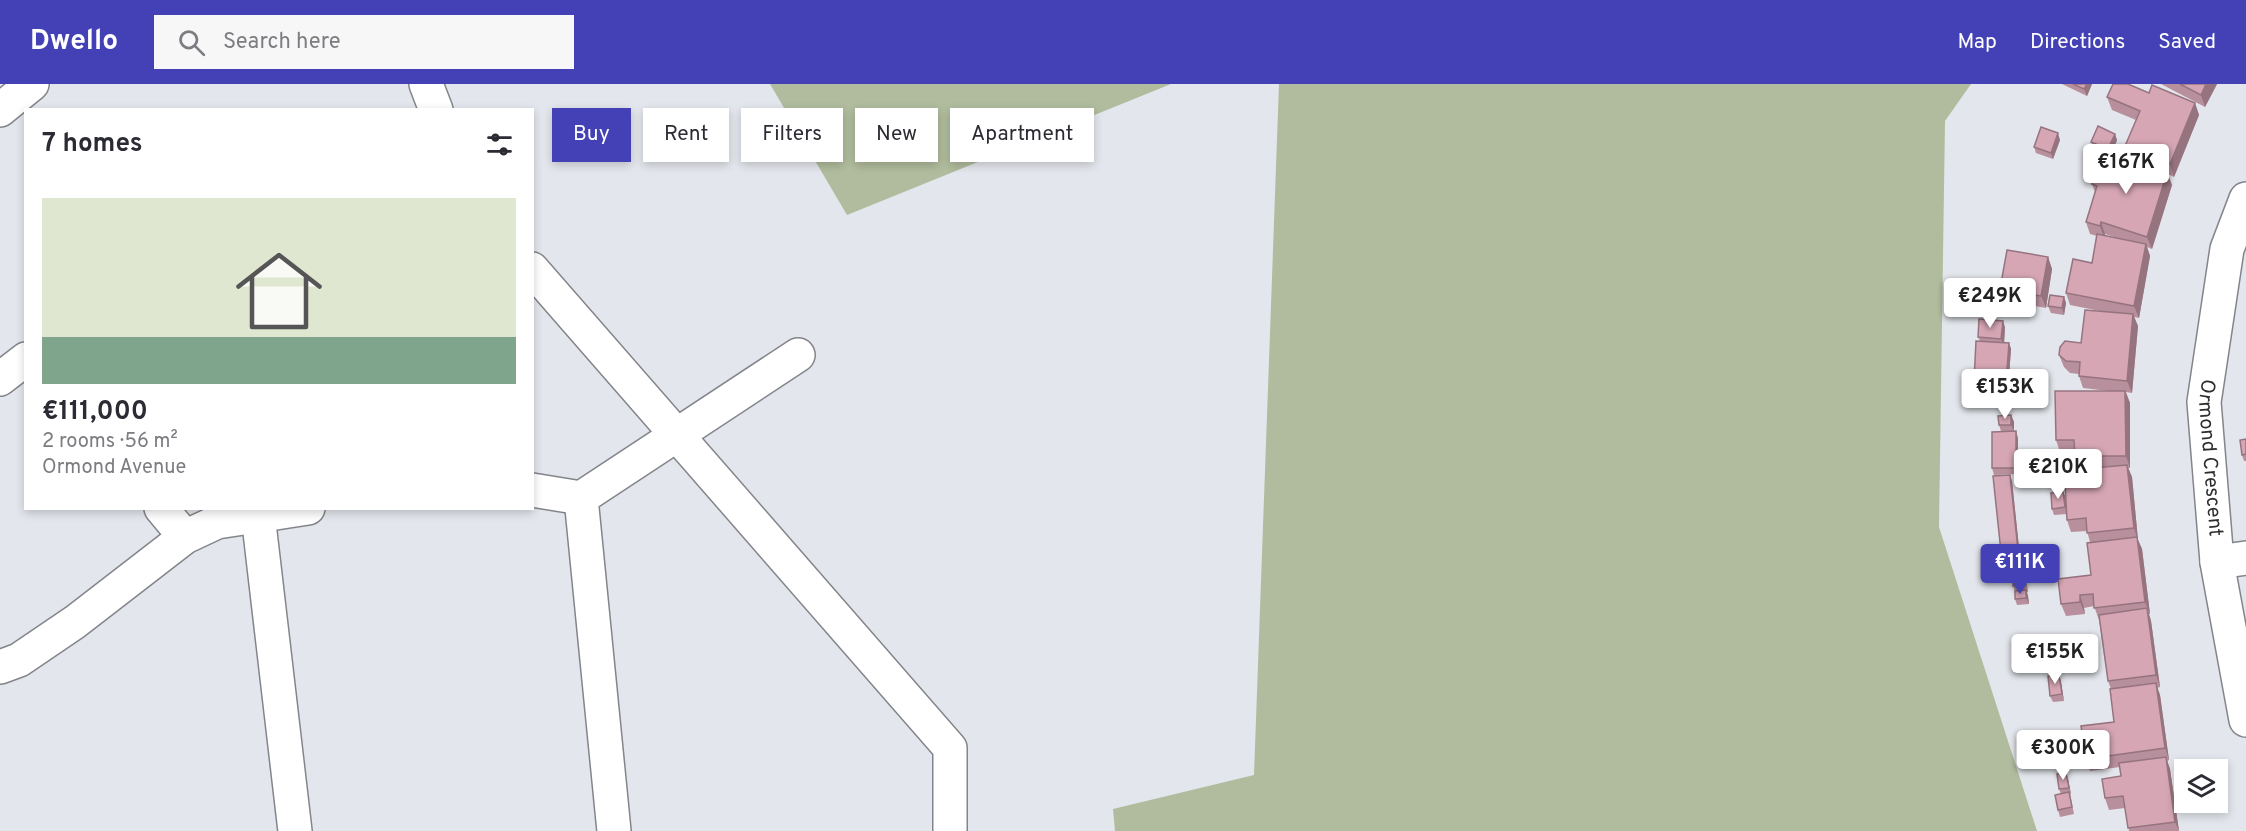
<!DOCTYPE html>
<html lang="en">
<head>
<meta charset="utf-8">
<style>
  :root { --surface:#fff; --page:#f7f7f7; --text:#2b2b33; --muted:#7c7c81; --accent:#4440b6 }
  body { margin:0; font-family:Overpass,sans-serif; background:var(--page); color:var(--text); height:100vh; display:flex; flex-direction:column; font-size:22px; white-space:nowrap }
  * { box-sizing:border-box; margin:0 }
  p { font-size:20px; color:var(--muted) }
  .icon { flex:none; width:33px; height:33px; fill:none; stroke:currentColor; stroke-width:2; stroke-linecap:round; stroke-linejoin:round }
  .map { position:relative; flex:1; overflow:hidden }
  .drawer { position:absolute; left:24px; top:24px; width:510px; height:402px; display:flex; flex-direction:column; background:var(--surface); border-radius:0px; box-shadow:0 3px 9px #0003 }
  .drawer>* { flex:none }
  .top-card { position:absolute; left:552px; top:24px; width:570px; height:54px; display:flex; gap:12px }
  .buttons { position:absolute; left:2174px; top:675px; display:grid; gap:12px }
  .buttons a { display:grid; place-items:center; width:54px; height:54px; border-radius:0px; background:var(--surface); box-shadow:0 3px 9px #0003; font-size:30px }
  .price { position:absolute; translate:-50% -51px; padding:0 14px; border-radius:6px; background:#fff; color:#222; font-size:20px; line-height:39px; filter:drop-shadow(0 2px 3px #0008) }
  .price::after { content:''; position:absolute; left:50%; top:36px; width:18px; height:14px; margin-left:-9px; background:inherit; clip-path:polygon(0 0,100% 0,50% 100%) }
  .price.on { background:var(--accent); color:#fff }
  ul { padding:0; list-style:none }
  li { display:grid; align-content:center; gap:12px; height:318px; padding:0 18px }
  li span { display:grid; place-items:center; height:186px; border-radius:0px; color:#555 }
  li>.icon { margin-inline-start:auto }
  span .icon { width:108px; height:108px; fill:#fffc; stroke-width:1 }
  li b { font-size:26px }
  h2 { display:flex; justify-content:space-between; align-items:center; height:72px; padding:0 18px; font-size:26px }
  .tag { padding:0 21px; border-radius:0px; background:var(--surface); box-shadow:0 3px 9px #0003; font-size:21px; line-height:54px }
  .tag.on { background:var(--accent); color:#fff }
  header { display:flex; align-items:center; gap:36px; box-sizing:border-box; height:84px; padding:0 30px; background:var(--accent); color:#fff }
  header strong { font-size:28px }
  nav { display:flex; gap:33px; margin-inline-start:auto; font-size:21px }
  .search { width:420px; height:54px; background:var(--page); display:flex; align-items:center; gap:15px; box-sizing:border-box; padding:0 21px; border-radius:0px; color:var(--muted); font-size:22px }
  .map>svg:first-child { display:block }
</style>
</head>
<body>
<header>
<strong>Dwello</strong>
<div class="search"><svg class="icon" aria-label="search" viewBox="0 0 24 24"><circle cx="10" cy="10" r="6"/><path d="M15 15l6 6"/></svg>Search here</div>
<nav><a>Map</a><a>Directions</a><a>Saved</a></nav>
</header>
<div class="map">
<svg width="2246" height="747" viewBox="0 0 2246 747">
  <rect width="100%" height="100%" fill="#e3e6ec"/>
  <g fill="#b0bc9d">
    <polygon points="770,0 1171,0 847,131"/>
    <polygon points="1279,0 1971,0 1945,37 1939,443 2037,747 1115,747 1113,725 1254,691"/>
  </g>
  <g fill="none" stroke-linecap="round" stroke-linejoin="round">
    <defs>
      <g id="minor">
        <polyline points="426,0 436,26"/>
        <polyline points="0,26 32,0"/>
        <path id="s1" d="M2246,115L2227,165L2204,318L2217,478L2246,636"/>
        <polyline points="532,185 950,664 950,747"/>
        <polyline points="0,295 26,275"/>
        <polyline points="532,406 581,414 798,271"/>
        <polyline points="581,414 614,747"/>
        <polyline points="161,424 185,453"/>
        <polyline points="258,431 295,747"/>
        <polyline points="2217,478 2246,474"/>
        <polyline points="0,583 19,576 75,538 185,453 217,438 308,424"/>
      </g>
    </defs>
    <use href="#minor" stroke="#83858b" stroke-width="36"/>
    <use href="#minor" stroke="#fff" stroke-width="33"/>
  </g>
  <g fill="#b88f9c" fill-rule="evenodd">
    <polygon points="2062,0 2092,0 2087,12"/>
    <polygon points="2161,0 2217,0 2205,23"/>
    <path d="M2149,9L2195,19L2199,31L2174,93L2168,90L2172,101L2152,165L2147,163L2150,172L2139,234L2134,233L2138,242L2132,309L2126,308L2130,319V384H2128L2132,393L2138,456L2142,465L2150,530H2149L2151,537L2160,603L2157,604L2160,611L2169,676L2167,677L2170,685L2179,747H2129L2125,724L2109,726L2105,714L2121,692L2120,683L2090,687L2086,675L2114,638L2111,605L2108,597L2099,536L2094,522L2084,524L2085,530L2066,532L2061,520L2091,491L2090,458L2087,447L2071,448L2067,436V430L2054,431L2052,425L2063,408L2066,414L2082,398L2089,384H2079L2075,372L2074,368H2060L2056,356L2108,307L2083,304L2079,292V290L2070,289L2064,283L2059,271L2081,259L2105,228L2070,221L2066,209L2092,179L2097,152L2090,150L2086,138L2095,108L2092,100L2108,71L2094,64L2091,58L2115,50L2117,56L2111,71L2156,85L2130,74L2125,62L2136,36L2112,26L2107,13ZM2105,150L2120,155L2105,152Z"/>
    <polygon points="2060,56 2053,75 2036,69 2034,63"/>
    <polygon points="2048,173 2052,185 2046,224 2005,217 2000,205"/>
    <polygon points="2064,213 2066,219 2064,231 2051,229 2048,222"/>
    <polygon points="2005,243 2004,258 2009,259 2011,265 2008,305 1976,303 1974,297 1980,257 1978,253"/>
    <polygon points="2011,331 2014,338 2014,347 2018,354 2018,390 1994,391 1992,384 2001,347 1999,341"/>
    <polygon points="2246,355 2246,377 2244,377 2242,371"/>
    <polygon points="2012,397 2020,473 2003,475 2001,468"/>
    <polygon points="2027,500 2028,508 2027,508 2028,512 2029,520 2017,521 2015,515 2015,507 2013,502"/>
    <polygon points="2061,598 2064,617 2053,618 2050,612"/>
    <polygon points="2068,695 2071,710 2070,710 2074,730 2060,733 2058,726 2061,710 2059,705"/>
  </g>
  <g fill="#96747f">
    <polygon points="2087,0 2092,0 2087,12 2084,5"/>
    <polygon points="2206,0 2217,0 2205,23 2201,11"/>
    <polygon points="2195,19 2199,31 2174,93 2170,80"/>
    <polygon points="2058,49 2060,56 2053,75 2051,69"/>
    <polygon points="2115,50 2117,56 2111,72 2108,65"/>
    <polygon points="2167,89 2172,101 2152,165 2147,153"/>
    <polygon points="2101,138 2105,150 2104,154 2100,142"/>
    <polygon points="2146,160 2150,172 2139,234 2134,222"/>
    <polygon points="2048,173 2052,185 2046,224 2041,212"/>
    <polygon points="2064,213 2066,219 2064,231 2062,224"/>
    <polygon points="2133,230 2138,242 2132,309 2127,297"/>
    <polygon points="2003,237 2005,243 2004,261 2001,255"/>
    <polygon points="2009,259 2011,265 2008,305 2006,299"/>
    <polygon points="2125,307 2130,319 2130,384 2126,372"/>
    <polygon points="2011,331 2014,338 2014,347 2011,341"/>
    <polygon points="2016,347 2018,354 2018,390 2016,384"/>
    <polygon points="2127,381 2132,393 2138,456 2142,465 2150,530 2145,518 2137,454 2134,444"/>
    <polygon points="2010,391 2012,397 2020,473 2018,466"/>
    <polygon points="2063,408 2066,414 2067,430 2065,423"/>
    <polygon points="2026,506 2028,512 2029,520 2026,514"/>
    <polygon points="2080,511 2084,524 2085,530 2080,518"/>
    <polygon points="2147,524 2151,537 2160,603 2156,591"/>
    <polygon points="2059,591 2061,598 2064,617 2062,610"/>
    <polygon points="2156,599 2160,611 2169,676 2165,664"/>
    <polygon points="2166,673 2170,685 2179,747 2175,738"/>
    <polygon points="2066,689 2068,695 2071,710 2069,704"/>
  </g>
  <g fill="#d6a6b5" stroke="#96747f" stroke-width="1.5">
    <polygon points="2073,0 2087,0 2084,5"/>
    <polygon points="2113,0 2128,0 2149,9 2152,1 2195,19 2170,80 2125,62 2140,27 2107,13"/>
    <polygon points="2180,0 2206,0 2201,11"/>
    <polygon points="2098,42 2115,50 2108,65 2091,58"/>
    <polygon points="2041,43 2058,49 2051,69 2034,63"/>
    <polygon points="2102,69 2167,89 2147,153 2101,138 2100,142 2086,138 2097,102 2092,100"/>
    <polygon points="2097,150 2146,160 2134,222 2066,209 2073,175 2092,179"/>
    <polygon points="2007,166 2048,173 2041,212 2000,205"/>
    <polygon points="2050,211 2064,213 2062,224 2048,222"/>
    <polygon points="2085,226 2133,230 2127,297 2079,292 2080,278 2066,277 2059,271 2060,263 2065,257 2081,259"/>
    <polygon points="1979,235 2003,237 2001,255 1978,253"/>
    <polygon points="1976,257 2009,259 2006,299 1974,297"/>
    <polygon points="2055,307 2125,307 2126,372 2075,372 2074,356 2056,356"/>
    <polygon points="2011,331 2011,341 1999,341 1998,332"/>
    <polygon points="2016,347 2016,384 1992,384 1992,348"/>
    <polygon points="2246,355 2246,370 2242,371 2240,356"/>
    <polygon points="2127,381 2134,444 2087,449 2086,434 2067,436 2065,400 2082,398 2081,385"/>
    <polygon points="2010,391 2018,466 2001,468 1993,392"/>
    <polygon points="2063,408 2065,423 2052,425 2051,409"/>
    <polygon points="2137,453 2145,518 2094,524 2093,510 2080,511 2080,518 2061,520 2058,495 2091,491 2087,459"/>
    <polygon points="2024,494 2025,501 2013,502 2013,495"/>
    <polygon points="2026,506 2026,514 2015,515 2015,507"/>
    <polygon points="2147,524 2156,591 2108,597 2099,531"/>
    <polygon points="2059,591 2062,610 2050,612 2048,592"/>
    <polygon points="2156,599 2165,664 2086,675 2081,642 2114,638 2110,605"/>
    <polygon points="2166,673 2175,738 2128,744 2123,712 2105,714 2102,695 2121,692 2119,679"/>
    <polygon points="2066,689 2069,704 2059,705 2057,690"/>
    <polygon points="2069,708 2072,723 2058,726 2055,711"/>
  </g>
  <g text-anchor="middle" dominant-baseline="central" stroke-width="6" stroke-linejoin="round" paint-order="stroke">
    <g font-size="20" fill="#2d2e30" stroke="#e3e6ec">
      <text stroke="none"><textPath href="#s1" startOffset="264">Ormond Crescent</textPath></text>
    </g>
  </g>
</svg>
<div class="buttons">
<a><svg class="icon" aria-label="layers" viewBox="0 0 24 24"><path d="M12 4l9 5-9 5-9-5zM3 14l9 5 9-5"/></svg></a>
</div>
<b class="price" style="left:2126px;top:111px">€167K</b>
<b class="price" style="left:1990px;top:245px">€249K</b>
<b class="price" style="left:2005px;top:336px">€153K</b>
<b class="price" style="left:2058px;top:416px">€210K</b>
<b class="price on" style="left:2020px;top:511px">€111K</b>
<b class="price" style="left:2055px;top:601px">€155K</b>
<b class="price" style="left:2063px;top:697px">€300K</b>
<div class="top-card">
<a class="tag on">Buy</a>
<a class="tag">Rent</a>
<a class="tag">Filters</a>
<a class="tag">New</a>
<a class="tag">Apartment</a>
</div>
<section class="drawer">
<h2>7 homes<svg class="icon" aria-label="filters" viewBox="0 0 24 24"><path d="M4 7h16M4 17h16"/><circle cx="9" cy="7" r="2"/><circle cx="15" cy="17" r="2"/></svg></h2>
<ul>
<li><span style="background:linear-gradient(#dfe7d0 75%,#7fa58c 0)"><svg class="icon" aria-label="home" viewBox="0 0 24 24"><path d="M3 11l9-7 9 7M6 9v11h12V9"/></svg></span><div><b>€111,000</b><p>2 rooms · 56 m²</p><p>Ormond Avenue</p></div></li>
</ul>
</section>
</div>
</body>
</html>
